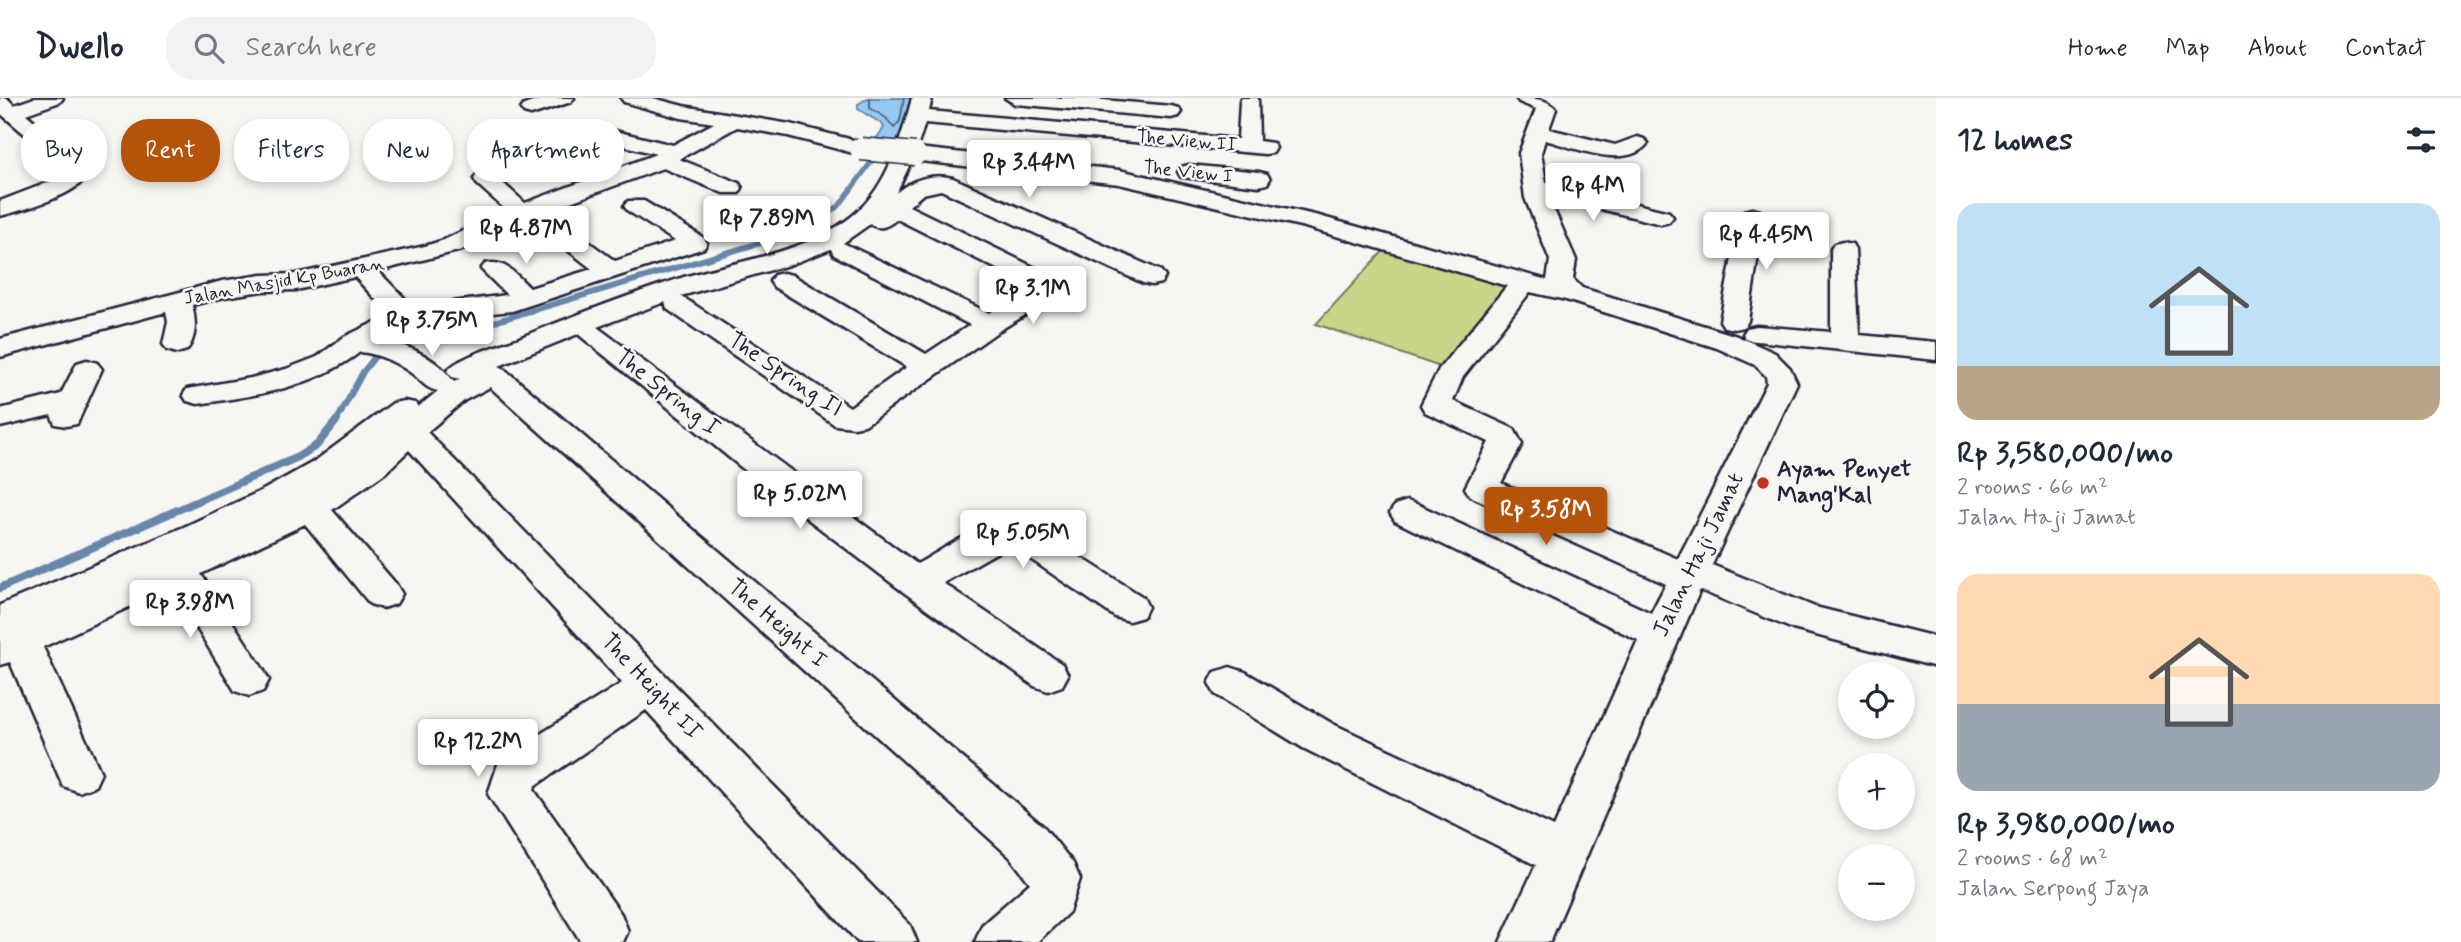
<!DOCTYPE html>
<html lang="en">
<head>
<meta charset="utf-8">
<style>
  :root { --surface:#fff; --page:#f2f2f3; --text:#1f2937; --muted:#747a83; --line:#e0e1e3; --accent:#b45309 }
  body { margin:0; font-family:Mynerve,sans-serif; background:var(--page); color:var(--text); height:100vh; display:flex; flex-direction:column; font-size:26px; white-space:nowrap }
  * { box-sizing:border-box; margin:0 }
  p { font-size:23px; color:var(--muted) }
  .icon { flex:none; width:38px; height:38px; fill:none; stroke:currentColor; stroke-width:2; stroke-linecap:round; stroke-linejoin:round }
  .map { position:relative; flex:1; overflow:hidden }
  .sheet { display:flex; flex-direction:column; background:var(--surface); width:525px }
  .sheet>* { flex:none }
  .guide { position:absolute; left:21px; top:21px; width:665px; height:63px; display:flex; gap:14px }
  .controls { position:absolute; left:1838px; top:564px; display:grid; gap:14px }
  .controls a { display:grid; place-items:center; width:77px; height:77px; border-radius:50%; background:var(--surface); box-shadow:0 4px 10px #0003; font-size:35px }
  .price { position:absolute; translate:-50% -60px; padding:0 16px; border-radius:7px; background:#fff; color:#222; font-size:23px; line-height:46px; filter:drop-shadow(0 2px 4px #0008) }
  .price::after { content:''; position:absolute; left:50%; top:42px; width:21px; height:16px; margin-left:-10px; background:inherit; clip-path:polygon(0 0,100% 0,50% 100%) }
  .price.on { background:var(--accent); color:#fff }
  ul { padding:0; list-style:none }
  li { display:grid; align-content:center; gap:14px; height:371px; padding:0 21px }
  li span { display:grid; place-items:center; height:217px; border-radius:21px; color:#555 }
  li>.icon { margin-inline-start:auto }
  span .icon { width:126px; height:126px; fill:#fffc; stroke-width:1 }
  li b { font-size:30px }
  h2 { display:flex; justify-content:space-between; align-items:center; height:84px; padding:0 21px; font-size:30px }
  .pill { padding:0 24px; border-radius:28px; background:var(--surface); box-shadow:0 4px 10px #0003; font-size:24px; line-height:63px }
  .pill.on { background:var(--accent); color:#fff }
  header { display:flex; align-items:center; gap:42px; box-sizing:border-box; height:98px; padding:0 35px; background:var(--surface); border-bottom:2px solid var(--line) }
  header strong { font-size:33px }
  nav { display:flex; gap:38px; margin-inline-start:auto; font-size:24px }
  .search { width:490px; height:63px; background:var(--page); display:flex; align-items:center; gap:18px; box-sizing:border-box; padding:0 24px; border-radius:28px; color:var(--muted); font-size:26px }
  main { display:flex; flex:1; min-height:0 }
  .map>svg:first-child { display:block }
</style>
</head>
<body>
<header>
<strong>Dwello</strong>
<div class="search"><svg class="icon" aria-label="search" viewBox="0 0 24 24"><circle cx="10" cy="10" r="6"/><path d="M15 15l6 6"/></svg>Search here</div>
<nav><a>Home</a><a>Map</a><a>About</a><a>Contact</a></nav>
</header>
<main>
<div class="map">
<svg width="1936" height="844" viewBox="0 0 1936 844">
  <rect width="100%" height="100%" fill="#f6f6f2"/>
  <filter id="ink" filterUnits="userSpaceOnUse"><feTurbulence type="fractalNoise" baseFrequency=".0143" numOctaves="2"/><feDisplacementMap in="SourceGraphic" scale="14" xChannelSelector="R" yChannelSelector="G"/><feConvolveMatrix kernelMatrix="1 2 1 2 8 2 1 2 1" color-interpolation-filters="sRGB"/></filter>
  <g filter="url(#ink)">
    <polygon fill="#c8d68a" stroke="#757c62" stroke-width="2" points="1387,149 1513,186 1446,271 1316,226"/>
    <path fill="#95c9f3" stroke="#6786a9" stroke-width="2" d="M868,0H911C911,19 903,32 893,48L872,46L884,30L882,26L858,11V6Z"/>
    <g fill="none" stroke-linecap="round" stroke-linejoin="round">
      <polyline stroke="#506585" stroke-width="2" points="870,0 870,10 886,20 894,30 900,23 904,0"/>
      <polyline stroke="#6786a9" stroke-width="5" points="767,143 812,126 839,108 877,56"/>
      <polyline stroke="#6786a9" stroke-width="6" points="336,324 363,274 374,260 394,243 423,231 487,226 773,141"/>
      <polyline stroke="#6786a9" stroke-width="8" points="0,490 298,359 317,347 337,322"/>
      <defs>
        <g id="minor">
          <path d="M0,0H7L14,7L34,0H63L60,4L26,16L56,41L83,82C72,98 20,113 0,118V103L60,80L41,50L0,15Z"/>
          <polygon points="545,0 574,0 571,4 531,17 524,15 521,11 524,7"/>
          <path d="M621,0H653L683,8L790,26L869,46L872,51L869,56L861,57L788,38L737,29L679,61L739,85L742,90L739,95H723L663,70L546,113L615,163L675,143L628,113L624,108L628,103H644L704,140L707,145L704,150L512,213L433,221L416,225L383,241C410,248 438,261 454,284L460,281L452,279L447,273C457,259 501,247 519,240C573,218 628,197 684,179C742,161 810,155 857,114C888,86 902,38 912,0H932L929,13L1238,41L1240,3L1242,0H1258L1259,43L1273,45L1276,50L1273,55L1265,56L925,25L917,50L1119,72L1319,118L1547,182L1550,162L1525,100L1519,55L1536,11L1519,4L1516,0C1532,0 1547,0 1556,11L1549,31L1615,47L1637,39L1644,41L1648,45C1627,73 1573,49 1545,42L1541,55L1546,84L1669,114L1673,119L1669,124L1661,126L1548,98L1576,162L1573,181L1582,190L1737,238L1775,255L1790,270L1797,285L1712,467L1815,509L1936,539V569L1793,531L1700,492L1550,844H1500L1536,767L1303,650L1215,596L1209,585L1215,574L1230,569L1245,574L1333,626L1554,729L1638,542L1395,423L1390,415L1395,407L1407,403L1419,407L1651,515L1666,486L1470,398L1465,390L1489,344L1425,314L1421,307L1439,271L1507,188L1305,129L1119,86L912,62L896,95C912,81 933,75 953,80L1161,173L1165,179L1161,185L1152,187L1143,185L941,92L923,96L909,108L1062,183L1066,189L1062,195L1000,232L865,327L854,329L835,327L667,211L665,204L597,229L917,466C947,450 992,415 1027,425L1143,499L1148,509L1143,519L1129,523L1115,519L1010,447L943,485L1062,566L1068,577L1062,588L1048,593L1034,588L902,493L758,383L578,236L499,268L503,270L1044,729L1073,765L1080,781L1069,814L1037,844H975L982,827L1030,785L1010,759L490,289L465,302L427,334L910,827L917,844H858L646,612L535,688L534,692L621,816L628,833L623,844H581L488,696L498,666L529,643L622,585L409,352L385,375L332,412L396,486L402,496L396,506L383,510L370,506L305,426L201,476L263,571L269,582L263,593L249,598L235,593L172,489L43,549L101,675L95,688L79,694L63,688L10,564L0,567V507L186,428L265,391L315,363L393,305L404,303L415,305L418,309L438,293C427,291 422,284 414,277C398,265 380,256 360,254C313,290 255,298 198,306L187,303L183,297L187,291L251,280L286,271L317,259L344,239L390,217L355,179L296,192L262,193L224,199L192,207C196,223 197,238 187,252L177,255L167,252L163,246L168,224L166,214L0,259V241L222,183L262,177L296,176L425,148L444,142L506,112L477,86L474,81L477,76H493L525,105L656,56L583,37L580,33L583,29L590,27L673,47L714,25L681,20L624,4ZM527,120L592,171L530,190C516,177 505,161 485,166L481,171L507,197L413,209L378,173L462,152ZM897,121L1033,189L989,215L843,145L870,126C880,133 888,128 897,121ZM831,151L834,157L970,227L926,256L792,177L783,175L774,177L770,183L774,189L907,269L850,309L681,198L792,166ZM1530,194L1566,202L1717,250L1755,267L1766,278L1767,285L1678,461L1501,385L1522,346L1514,331L1453,303L1463,279Z"/>
          <polygon points="1005,0 1081,0 1171,8 1178,10 1181,14 1178,18 1171,20 1015,6"/>
          <polygon points="1189,67 1259,74 1267,76 1270,81 1267,86 1259,88 1181,79 1178,74 1181,69"/>
          <polygon points="1752,111 1760,113 1764,118 1748,223 1744,229 1734,231 1724,229 1720,223 1740,118 1744,113"/>
          <polygon points="1843,144 1852,146 1855,151 1859,237 1936,244 1936,262 1747,242 1743,236 1747,230 1757,228 1831,234 1831,151 1834,146"/>
          <polygon points="87,262 97,265 102,271 77,326 66,328 55,326 51,317 0,329 0,311 61,296 77,265"/>
        </g>
      </defs>
      <use href="#minor" stroke="#22223b" stroke-width="5"/>
      <use href="#minor" fill="#f6f6f2" fill-rule="evenodd"/>
      <defs>
        <polyline id="minor-bridge" points="861,51 915,56"/>
      </defs>
      <use href="#minor-bridge" stroke="#22223b" stroke-width="25" stroke-linecap="butt"/>
      <use href="#minor-bridge" stroke="#f6f6f2" stroke-width="22"/>
    </g>
  </g>
  <circle fill="#c8321e" stroke="#f6f6f2" stroke-width="2.5" cx="1763" cy="385" r="7"/>
  <g text-anchor="middle" dominant-baseline="central" stroke-width="5" stroke-linejoin="round" paint-order="stroke">
    <g font-size="19" fill="#22223b" stroke="#f6f6f2">
      <text transform="translate(1187 43) rotate(5)">The View II</text>
      <text transform="translate(1188 74) rotate(6)">The View I</text>
      <text transform="translate(284 183) rotate(-10)">Jalan Masjid Kp Buaran</text>
    </g>
    <g font-size="23" fill="#22223b" stroke="#f6f6f2">
      <text transform="translate(785 277) rotate(34)">The Spring II</text>
      <text transform="translate(667 295) rotate(38)">The Spring I</text>
      <text transform="translate(1699 457) rotate(-64)">Jalan Haji Jamat</text>
      <text transform="translate(777 526) rotate(41)">The Height I</text>
      <text transform="translate(651 589) rotate(47)">The Height II</text>
    </g>
    <g font-size="23" font-weight="bold" fill="#22223b" stroke="#f6f6f2" text-anchor="start">
      <text x="1777" y="372">Ayam Penyet<tspan x="1777" dy="26">Mang'Kal</tspan></text>
    </g>
  </g>
</svg>
<div class="controls">
<a><svg class="icon" aria-label="locate" viewBox="0 0 24 24"><circle cx="12" cy="12" r="6"/><path d="M12 2v4M12 18v4M2 12h4M18 12h4"/></svg></a>
<a>+</a>
<a>−</a>
</div>
<b class="price" style="left:1029px;top:102px">Rp 3.44M</b>
<b class="price" style="left:1593px;top:125px">Rp 4M</b>
<b class="price" style="left:767px;top:158px">Rp 7.89M</b>
<b class="price" style="left:526px;top:168px">Rp 4.87M</b>
<b class="price" style="left:1766px;top:174px">Rp 4.45M</b>
<b class="price" style="left:1033px;top:228px">Rp 3.1M</b>
<b class="price" style="left:432px;top:260px">Rp 3.75M</b>
<b class="price" style="left:800px;top:433px">Rp 5.02M</b>
<b class="price on" style="left:1546px;top:449px">Rp 3.58M</b>
<b class="price" style="left:1023px;top:472px">Rp 5.05M</b>
<b class="price" style="left:190px;top:542px">Rp 3.98M</b>
<b class="price" style="left:478px;top:681px">Rp 12.2M</b>
<div class="guide">
<a class="pill">Buy</a>
<a class="pill on">Rent</a>
<a class="pill">Filters</a>
<a class="pill">New</a>
<a class="pill">Apartment</a>
</div>
</div>
<section class="sheet">
<h2>12 homes<svg class="icon" aria-label="filters" viewBox="0 0 24 24"><path d="M4 7h16M4 17h16"/><circle cx="9" cy="7" r="2"/><circle cx="15" cy="17" r="2"/></svg></h2>
<ul>
<li><span style="background:linear-gradient(#bfe0f5 75%,#b9a48a 0)"><svg class="icon" aria-label="home" viewBox="0 0 24 24"><path d="M3 11l9-7 9 7M6 9v11h12V9"/></svg></span><div><b>Rp 3,580,000/mo</b><p>2 rooms · 66 m²</p><p>Jalan Haji Jamat</p></div></li>
<li><span style="background:linear-gradient(#ffd9b3 60%,#9aa5b1 0)"><svg class="icon" aria-label="home" viewBox="0 0 24 24"><path d="M3 11l9-7 9 7M6 9v11h12V9"/></svg></span><div><b>Rp 3,980,000/mo</b><p>2 rooms · 68 m²</p><p>Jalan Serpong Jaya</p></div></li>
</ul>
</section>
</main>
</body>
</html>
